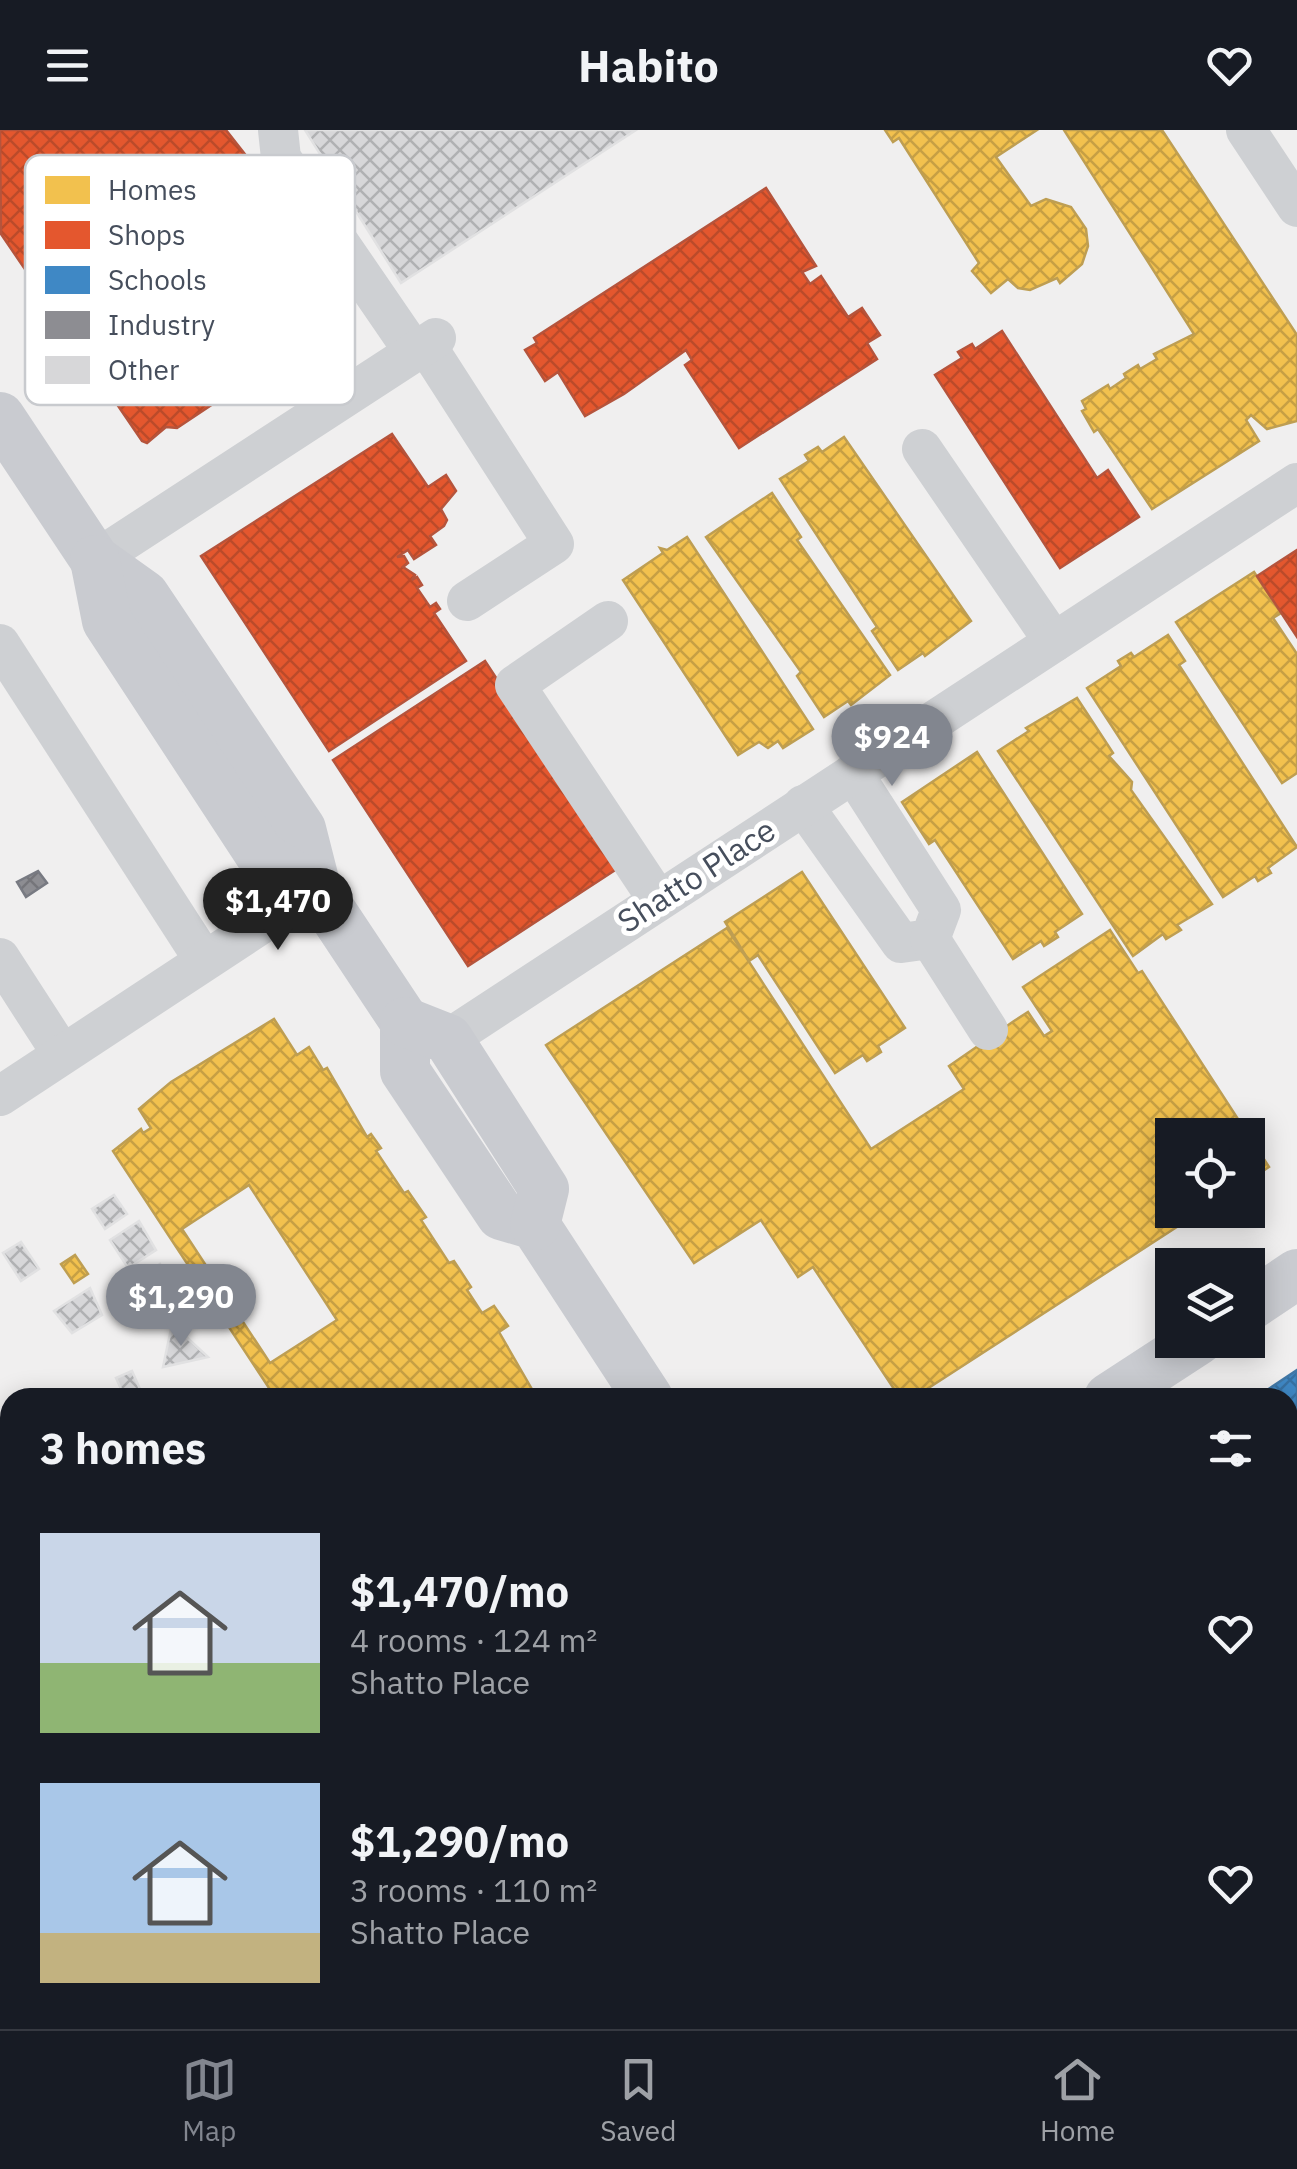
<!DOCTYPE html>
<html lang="en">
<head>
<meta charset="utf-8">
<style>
  :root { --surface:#171b24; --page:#20242c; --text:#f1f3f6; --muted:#9ea1a6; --line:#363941; --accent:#82868f }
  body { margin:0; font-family:"IBM Plex Sans",sans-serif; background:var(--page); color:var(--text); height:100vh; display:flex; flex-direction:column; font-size:38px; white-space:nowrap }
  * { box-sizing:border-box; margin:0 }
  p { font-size:32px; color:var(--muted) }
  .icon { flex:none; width:55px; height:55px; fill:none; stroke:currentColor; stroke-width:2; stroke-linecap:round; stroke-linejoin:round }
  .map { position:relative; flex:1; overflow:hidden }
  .side { position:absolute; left:0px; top:1258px; width:1298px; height:642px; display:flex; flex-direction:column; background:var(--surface); border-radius:30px 30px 0 0; box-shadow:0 5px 25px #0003 }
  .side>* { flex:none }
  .fabs { position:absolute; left:1155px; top:988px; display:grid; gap:20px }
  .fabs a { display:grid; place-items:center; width:110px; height:110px; border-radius:0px; background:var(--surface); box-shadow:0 5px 25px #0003; font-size:50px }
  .price { position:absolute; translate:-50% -85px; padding:0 22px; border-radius:35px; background:var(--accent); color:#fff; font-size:32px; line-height:65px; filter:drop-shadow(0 2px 5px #0008) }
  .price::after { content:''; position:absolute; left:50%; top:60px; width:30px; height:22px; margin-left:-15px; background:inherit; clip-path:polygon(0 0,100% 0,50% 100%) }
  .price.active { background:#222; color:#fff }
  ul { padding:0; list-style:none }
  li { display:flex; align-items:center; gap:30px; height:250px; padding:0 40px }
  li span { display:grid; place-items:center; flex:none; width:280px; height:200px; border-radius:0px; color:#555 }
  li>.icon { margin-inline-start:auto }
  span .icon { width:120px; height:120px; fill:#fffc; stroke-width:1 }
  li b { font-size:42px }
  h2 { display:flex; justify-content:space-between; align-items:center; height:120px; padding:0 40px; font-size:42px }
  header { display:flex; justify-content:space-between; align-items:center; height:130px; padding:0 40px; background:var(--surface); font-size:45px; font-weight:800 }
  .menu { display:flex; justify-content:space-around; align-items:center; height:140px; border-top:2px solid var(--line); background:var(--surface); font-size:28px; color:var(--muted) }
  .menu a { display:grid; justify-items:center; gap:5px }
  .menu .active { color:var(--accent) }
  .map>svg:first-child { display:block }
</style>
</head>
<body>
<header><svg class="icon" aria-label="menu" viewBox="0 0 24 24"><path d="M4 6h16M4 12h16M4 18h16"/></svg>Habito<svg class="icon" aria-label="heart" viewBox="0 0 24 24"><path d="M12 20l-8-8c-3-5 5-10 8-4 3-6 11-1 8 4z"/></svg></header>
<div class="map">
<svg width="1297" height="1899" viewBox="0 0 1297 1899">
  <defs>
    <pattern id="homes-cross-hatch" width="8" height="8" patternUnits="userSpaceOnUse" patternTransform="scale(2.5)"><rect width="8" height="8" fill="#f2c14e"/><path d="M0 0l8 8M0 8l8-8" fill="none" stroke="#c69f44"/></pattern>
    <pattern id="shops-cross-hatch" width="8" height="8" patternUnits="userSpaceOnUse" patternTransform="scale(2.5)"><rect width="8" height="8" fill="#e4572e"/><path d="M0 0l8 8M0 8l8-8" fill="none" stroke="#bb4a2a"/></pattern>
    <pattern id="schools-cross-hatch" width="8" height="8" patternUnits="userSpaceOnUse" patternTransform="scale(2.5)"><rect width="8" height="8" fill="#3f88c5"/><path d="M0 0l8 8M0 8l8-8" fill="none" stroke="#3771a3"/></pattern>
    <pattern id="industry-cross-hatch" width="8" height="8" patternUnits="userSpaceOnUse" patternTransform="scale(2.5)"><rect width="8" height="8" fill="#8d8d92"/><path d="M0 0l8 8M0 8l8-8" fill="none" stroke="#75757a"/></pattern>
    <pattern id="building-cross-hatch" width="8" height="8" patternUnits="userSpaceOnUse" patternTransform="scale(2.5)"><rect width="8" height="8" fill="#d7d7d9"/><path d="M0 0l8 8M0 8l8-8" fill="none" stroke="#b0b1b3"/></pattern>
  </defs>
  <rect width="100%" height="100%" fill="#f0efef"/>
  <g fill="url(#homes-cross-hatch)" stroke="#be9e52" stroke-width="2.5" fill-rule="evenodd">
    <polygon points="885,0 1037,0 996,27 1031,76 1046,69 1071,77 1086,99 1088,116 1082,134 1060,153 1057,148 1030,160 1018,158 1008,149 991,163 972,141 979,133 899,8 893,12"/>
    <polygon points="1064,0 1162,0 1297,205 1297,291 1267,299 1251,285 1246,290 1259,311 1152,379 1098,299 1094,302 1082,281 1086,279 1082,271 1108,255 1110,259 1126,248 1124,244 1138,235 1140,239 1157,229 1154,224 1194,204"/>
    <polygon points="844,307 971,491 925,526 923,523 898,540 872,501 877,497 780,349 809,331 805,325 818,317 822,322"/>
    <polygon points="772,363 801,407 797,410 890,545 851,575 848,571 824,587 797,546 801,542 706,407"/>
    <polygon points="687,407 813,599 783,618 778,611 768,618 759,612 738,625 623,450 663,423 660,418 667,420"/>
    <polygon points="1254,442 1281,483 1273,488 1297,524 1297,643 1282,653 1176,492"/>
    <polygon points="1168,505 1185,531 1179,535 1297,717 1268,738 1271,743 1258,751 1255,746 1223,767 1087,558 1121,536 1118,531 1131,523 1134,527"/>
    <polygon points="1077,568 1113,623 1109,626 1132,652 1131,660 1212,774 1177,795 1181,800 1166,809 1163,804 1133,826 998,621 1029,601 1026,598"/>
    <polygon points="977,622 1082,784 1055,802 1058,807 1044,816 1041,811 1013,829 935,710 929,714 902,672"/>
    <polygon points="802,742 905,898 878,916 881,922 867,931 863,925 835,943 758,825 749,831 725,792"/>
    <polygon points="727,798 871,1019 964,959 949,936 1014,891 1028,882 1044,906 1052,901 1023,857 1110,800 1138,843 1142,841 1269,1037 1248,1051 1248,1005 1172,1005 1172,1080 1203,1080 913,1268 900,1268 813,1137 798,1147 761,1090 694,1133 546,915"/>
    <path d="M274,889L297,925L309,917L323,940L327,938L367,1007L371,1004L381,1018L376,1021L404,1063L408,1061L426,1087L421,1090L449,1133L454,1131L471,1157L467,1160L482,1183L494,1176L508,1196L499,1202L537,1268H269L273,1264L113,1021L141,999L143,1003L151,998L139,979L171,952ZM249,1055L337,1190L270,1233L182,1099Z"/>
    <polygon points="75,1125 88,1144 74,1153 61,1134"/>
  </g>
  <g fill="url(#shops-cross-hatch)" stroke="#b5543c" stroke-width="2.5">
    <polygon points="0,0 226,0 262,46 255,50 346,185 177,298 166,297 147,313 142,311 1,104"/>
    <polygon points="766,58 816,136 802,142 810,154 821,146 848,187 862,178 880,205 867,213 877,229 739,318 685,235 692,230 686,220 624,264 585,286 558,242 545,251 525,220 537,213 534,208"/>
    <polygon points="1002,201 1097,348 1108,340 1139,387 1060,438 935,245 962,228 958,222 972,214 975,219"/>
    <polygon points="392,304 428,357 446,345 456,361 441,379 447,390 444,396 430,406 436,415 414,429 408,420 397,427 404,426 408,433 403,437 415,445 412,450 417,447 422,455 417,458 430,477 436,473 440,479 434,483 466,531 329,621 201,426"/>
    <polygon points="1297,420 1297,507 1257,446"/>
    <polygon points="485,531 620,737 468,836 333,630"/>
    <polygon points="1288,1615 1297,1630 1297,1803 1288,1809"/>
    <polygon points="313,1890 452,1890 458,1899 299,1899"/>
    <polygon points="538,1890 630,1890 617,1899 544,1899"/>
  </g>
  <polygon fill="url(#schools-cross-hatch)" stroke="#4177a6" stroke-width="2.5" points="1297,1240 1297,1483 1288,1489 1288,1268 1255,1268"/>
  <polygon fill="url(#industry-cross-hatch)" stroke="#787a82" stroke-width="2.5" points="38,741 47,753 26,767 17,752"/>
  <g fill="url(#building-cross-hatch)" stroke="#e1e1e2" stroke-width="2.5">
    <polygon points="305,0 636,0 401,153"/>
    <polygon points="114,1065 127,1084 105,1099 92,1079"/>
    <polygon points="139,1091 156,1120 128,1138 110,1110"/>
    <polygon points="21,1112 39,1139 21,1151 3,1123"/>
    <polygon points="160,1134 173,1153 150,1168 137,1148"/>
    <polygon points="90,1158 102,1185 72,1203 54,1181"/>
    <polygon points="172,1194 195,1215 208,1227 163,1237"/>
    <polygon points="132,1241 144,1268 125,1268 116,1248"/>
    <polygon points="1288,1587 1297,1589 1297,1630 1288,1615"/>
  </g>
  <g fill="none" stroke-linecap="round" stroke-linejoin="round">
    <g stroke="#ced0d3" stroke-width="40">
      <polyline points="278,0 281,28 414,222"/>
      <polyline points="1246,0 1297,77"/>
      <polyline points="426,215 554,414 467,471"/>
      <polyline points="922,319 1054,512"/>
      <polyline points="95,430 436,208"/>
      <polyline points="608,491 515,555 658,770"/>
      <polyline points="0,514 204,830"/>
      <polyline points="803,675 901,813 930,809 941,780 853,643"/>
      <polyline points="930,809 988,900"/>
      <polyline points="0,828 62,924"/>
      <polyline points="448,909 1297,353"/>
      <polyline points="0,966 316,758"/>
      <polyline points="1288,1514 1297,1508"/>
      <polyline points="241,1890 247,1899"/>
      <polyline points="481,1890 487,1899"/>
      <polyline points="692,1890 698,1899"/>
      <polyline points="1266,1899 1280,1890"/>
    </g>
    <g stroke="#c9cbd0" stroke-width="50">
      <polyline points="0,287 95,430 144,465 301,699 316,758 405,892 405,941 501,1085 535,1095 648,1268"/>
      <polyline points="95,430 107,491 261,726 316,758"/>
      <polyline points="405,892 448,909 544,1059 535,1095"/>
      <polyline points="1248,1177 1297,1144"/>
      <polyline points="1109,1268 1198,1210"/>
      <polyline points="1062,1890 1068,1899"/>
      <polyline points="127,1899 141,1890"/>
    </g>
  </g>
  <g text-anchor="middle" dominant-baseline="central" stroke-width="10" stroke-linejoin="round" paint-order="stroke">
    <g font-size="32" fill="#464e5c" stroke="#fff">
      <text transform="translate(696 745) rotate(-33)">Shatto Place</text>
    </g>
  </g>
  <rect x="25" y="25" width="330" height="250" rx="15" fill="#fff" stroke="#c8cace" stroke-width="2.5"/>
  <rect x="45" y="46" width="45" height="28" fill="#f2c14e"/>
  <rect x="45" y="91" width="45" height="28" fill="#e4572e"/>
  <rect x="45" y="136" width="45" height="28" fill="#3f88c5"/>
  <rect x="45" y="181" width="45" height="28" fill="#8d8d92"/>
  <rect x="45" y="226" width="45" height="28" fill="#d7d7d9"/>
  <g font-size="28" fill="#464e5c">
    <text x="108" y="70">Homes</text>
    <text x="108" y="115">Shops</text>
    <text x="108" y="160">Schools</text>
    <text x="108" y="205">Industry</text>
    <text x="108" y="250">Other</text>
  </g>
</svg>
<div class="fabs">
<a><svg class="icon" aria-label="locate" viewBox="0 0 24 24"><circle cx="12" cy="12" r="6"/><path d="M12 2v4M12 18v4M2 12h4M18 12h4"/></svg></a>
<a><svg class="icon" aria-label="layers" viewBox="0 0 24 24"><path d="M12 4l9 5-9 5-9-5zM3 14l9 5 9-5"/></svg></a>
</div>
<b class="price" style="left:892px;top:659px">$924</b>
<b class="price active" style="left:278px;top:823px">$1,470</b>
<b class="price" style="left:181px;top:1219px">$1,290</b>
<section class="side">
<h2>3 homes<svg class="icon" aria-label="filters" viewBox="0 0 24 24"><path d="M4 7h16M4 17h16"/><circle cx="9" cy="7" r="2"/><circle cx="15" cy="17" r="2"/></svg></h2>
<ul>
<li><span style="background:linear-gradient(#c9d6e8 65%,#8fb573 0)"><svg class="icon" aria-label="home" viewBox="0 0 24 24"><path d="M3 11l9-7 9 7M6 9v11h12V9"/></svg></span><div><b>$1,470/mo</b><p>4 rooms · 124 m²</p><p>Shatto Place</p></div><svg class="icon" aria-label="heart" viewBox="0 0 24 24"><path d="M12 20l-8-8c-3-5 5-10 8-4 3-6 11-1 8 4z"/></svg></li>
<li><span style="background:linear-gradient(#a9c7e8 75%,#c2b280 0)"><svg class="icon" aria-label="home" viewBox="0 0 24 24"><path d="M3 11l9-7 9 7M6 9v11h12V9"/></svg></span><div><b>$1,290/mo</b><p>3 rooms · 110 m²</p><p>Shatto Place</p></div><svg class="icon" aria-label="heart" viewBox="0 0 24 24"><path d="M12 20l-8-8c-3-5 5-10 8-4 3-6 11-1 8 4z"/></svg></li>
</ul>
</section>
</div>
<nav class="menu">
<a class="active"><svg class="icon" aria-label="map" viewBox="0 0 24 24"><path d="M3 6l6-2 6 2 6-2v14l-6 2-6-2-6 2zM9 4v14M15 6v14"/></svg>Map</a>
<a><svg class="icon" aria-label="saved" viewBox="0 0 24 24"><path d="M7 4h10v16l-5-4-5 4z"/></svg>Saved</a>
<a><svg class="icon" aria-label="home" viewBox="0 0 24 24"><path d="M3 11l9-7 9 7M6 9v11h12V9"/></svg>Home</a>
</nav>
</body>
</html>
